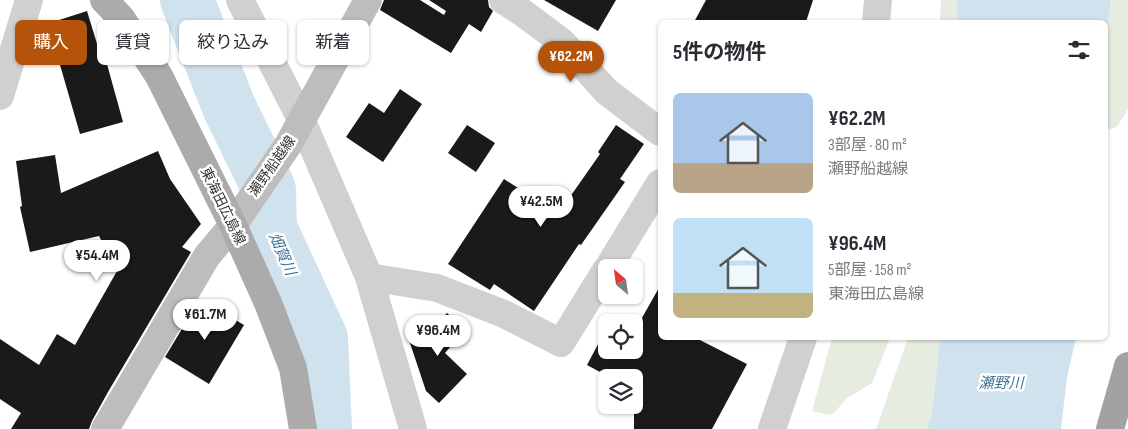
<!DOCTYPE html>
<html lang="ja">
<head>
<meta charset="utf-8">
<style>
  :root { --surface:#fff; --page:#f2f2f3; --text:#2b2b33; --muted:#7c7c81; --accent:#b45309 }
  body { margin:0; font-family:"Sofia Sans Condensed","Noto Sans JP",sans-serif; background:var(--page); color:var(--text); height:100vh; display:flex; flex-direction:column; font-size:19px; white-space:nowrap }
  * { box-sizing:border-box; margin:0 }
  p { font-size:16px; color:var(--muted) }
  .icon { flex:none; width:28px; height:28px; fill:none; stroke:currentColor; stroke-width:2; stroke-linecap:round; stroke-linejoin:round }
  .map { position:relative; flex:1; overflow:hidden }
  .drawer { position:absolute; left:658px; top:20px; width:450px; height:320px; display:flex; flex-direction:column; background:var(--surface); border-radius:8px; box-shadow:0 1px 4px #0004 }
  .drawer>* { flex:none }
  .guide { position:absolute; left:15px; top:20px; width:475px; height:45px; display:flex; gap:10px }
  .needle { width:32px; rotate:331deg }
  .buttons { position:absolute; left:598px; top:259px; display:grid; gap:10px }
  .buttons a { display:grid; place-items:center; width:45px; height:45px; border-radius:8px; background:var(--surface); box-shadow:0 1px 4px #0004; font-size:25px }
  .price { position:absolute; translate:-50% -42px; padding:0 11px; border-radius:18px; background:#fff; color:#222; font-size:16px; line-height:32px; filter:drop-shadow(0 1px 2px #0008) }
  .price::after { content:''; position:absolute; left:50%; top:30px; width:15px; height:11px; margin-left:-8px; background:inherit; clip-path:polygon(0 0,100% 0,50% 100%) }
  .price.current { background:var(--accent); color:#fff }
  ul { padding:0; list-style:none }
  li { display:flex; align-items:center; gap:15px; height:125px; padding:0 15px }
  li span { display:grid; place-items:center; flex:none; width:140px; height:100px; border-radius:8px; color:#555 }
  li>.icon { margin-inline-start:auto }
  span .icon { width:60px; height:60px; fill:#fffc; stroke-width:1 }
  li b { font-size:21px }
  h2 { display:flex; justify-content:space-between; align-items:center; height:60px; padding:0 15px; font-size:21px }
  .chip { padding:0 18px; border-radius:8px; background:var(--surface); box-shadow:0 1px 4px #0004; font-size:18px; line-height:45px }
  .chip.current { background:var(--accent); color:#fff }
  .map>svg:first-child { display:block }
</style>
</head>
<body>
<div class="map">
<svg width="1128" height="429" viewBox="0 0 1128 429">
  <rect width="100%" height="100%" fill="#fff"/>
  <g fill="#e6ecdf">
    <polygon points="941,0 957,0 957,22 940,22"/>
    <polygon points="1111,0 1128,0 1128,109 1117,127 1105,130 1105,50"/>
    <polygon points="832,338 890,338 872,383 846,399 835,412 830,415 812,411"/>
    <polygon points="908,338 940,338 932,413 927,429 876,429"/>
  </g>
  <g fill="#cfe2ee">
    <polygon points="957,0 1111,0 1105,50 1105,22 957,22"/>
    <polygon points="940,338 1076,338 1067,377 1061,429 927,429 932,413"/>
  </g>
  <g fill="none" stroke-linecap="round" stroke-linejoin="round">
    <polyline stroke="#cfe2ee" stroke-width="54" points="187,0 229,107 269,189 270,228 321,338 325,429"/>
  </g>
  <g fill="#1a1a1a">
    <polygon points="384,0 420,0 444,15 446,11 429,0 488,0 489,7 493,11 481,32 469,24 451,53 380,10"/>
    <polygon points="544,0 616,0 598,31"/>
    <polygon points="706,0 813,0 806,22 694,22"/>
    <polygon points="87,11 98,47 102,46 123,122 80,134 58,58 67,56 56,21"/>
    <polygon points="400,89 422,104 383,162 346,137 369,103 384,113"/>
    <polygon points="467,125 495,143 476,172 448,153"/>
    <polygon points="616,125 644,144 620,179 625,182 581,245 579,244 534,311 494,284 490,290 448,264 504,179 558,214 600,154 598,152"/>
    <polygon points="158,151 170,179 201,224 182,247 191,252 108,392 92,421 89,429 11,429 21,413 0,399 0,339 39,365 57,334 75,345 117,271 99,236 30,252 20,207 22,206 16,161 55,155 61,193"/>
    <polygon points="660,286 660,338 696,338 747,364 712,429 634,429 634,378 611,378 587,365 604,333 606,334 606,350 634,350 634,332"/>
    <polygon points="200,299 244,325 209,384 165,357"/>
    <polygon points="447,313 465,330 445,353 467,374 439,403 426,391 407,334 437,324"/>
  </g>
  <g fill="none" stroke-linecap="round" stroke-linejoin="round">
    <g stroke="#d0d0d0" stroke-width="28">
      <polyline points="240,0 302,121 369,277 413,429"/>
      <polyline points="503,0 523,13 562,42 606,91 660,132"/>
      <polyline points="876,22 878,0"/>
      <polyline points="0,96 29,0"/>
      <polyline points="608,268 660,183"/>
      <polyline points="369,277 437,288 504,314 561,343 606,270"/>
      <polyline points="772,429 803,338"/>
    </g>
    <polyline stroke="#bdbdbd" stroke-width="28" points="105,429 207,256 233,225 288,145 368,0"/>
    <polyline stroke="#ababab" stroke-width="28" points="104,0 121,18 159,76 233,225 268,303 293,368 303,429"/>
    <polyline stroke="#a2a2a2" stroke-width="28" points="1110,429 1128,366"/>
  </g>
  <g text-anchor="middle" dominant-baseline="central" stroke-width="5" stroke-linejoin="round" paint-order="stroke">
    <g font-size="14" fill="#333" stroke="#fff">
      <text transform="translate(272 166) rotate(-55)">瀬野船越線</text>
      <text transform="translate(223 206) rotate(64)">東海田広島線</text>
    </g>
    <g font-size="15" font-style="italic" fill="#3f7597" stroke="#fff">
      <text transform="translate(282 254) rotate(66)">畑賀川</text>
      <text x="1001" y="383">瀬野川</text>
    </g>
  </g>
</svg>
<div class="buttons">
<a><svg class="needle" viewBox="-14 -14 28 28"><path d="M0-13l5 13h-10z" fill="#e53935"/><path d="M0 13l5-13h-10z" fill="#7c7c81"/></svg></a>
<a><svg class="icon" aria-label="locate" viewBox="0 0 24 24"><circle cx="12" cy="12" r="6"/><path d="M12 2v4M12 18v4M2 12h4M18 12h4"/></svg></a>
<a><svg class="icon" aria-label="layers" viewBox="0 0 24 24"><path d="M12 4l9 5-9 5-9-5zM3 14l9 5 9-5"/></svg></a>
</div>
<b class="price current" style="left:571px;top:83px">¥62.2M</b>
<b class="price" style="left:541px;top:228px">¥42.5M</b>
<b class="price" style="left:97px;top:282px">¥54.4M</b>
<b class="price" style="left:205px;top:341px">¥61.7M</b>
<b class="price" style="left:438px;top:357px">¥96.4M</b>
<div class="guide">
<a class="chip current">購入</a>
<a class="chip">賃貸</a>
<a class="chip">絞り込み</a>
<a class="chip">新着</a>
</div>
<section class="drawer">
<h2>5件の物件<svg class="icon" aria-label="filters" viewBox="0 0 24 24"><path d="M4 7h16M4 17h16"/><circle cx="9" cy="7" r="2"/><circle cx="15" cy="17" r="2"/></svg></h2>
<ul>
<li><span style="background:linear-gradient(#a9c7e8 70%,#b9a48a 0)"><svg class="icon" aria-label="home" viewBox="0 0 24 24"><path d="M3 11l9-7 9 7M6 9v11h12V9"/></svg></span><div><b>¥62.2M</b><p>3部屋 · 80 m²</p><p>瀬野船越線</p></div></li>
<li><span style="background:linear-gradient(#bfe0f5 75%,#c2b280 0)"><svg class="icon" aria-label="home" viewBox="0 0 24 24"><path d="M3 11l9-7 9 7M6 9v11h12V9"/></svg></span><div><b>¥96.4M</b><p>5部屋 · 158 m²</p><p>東海田広島線</p></div></li>
</ul>
</section>
</div>
</body>
</html>
